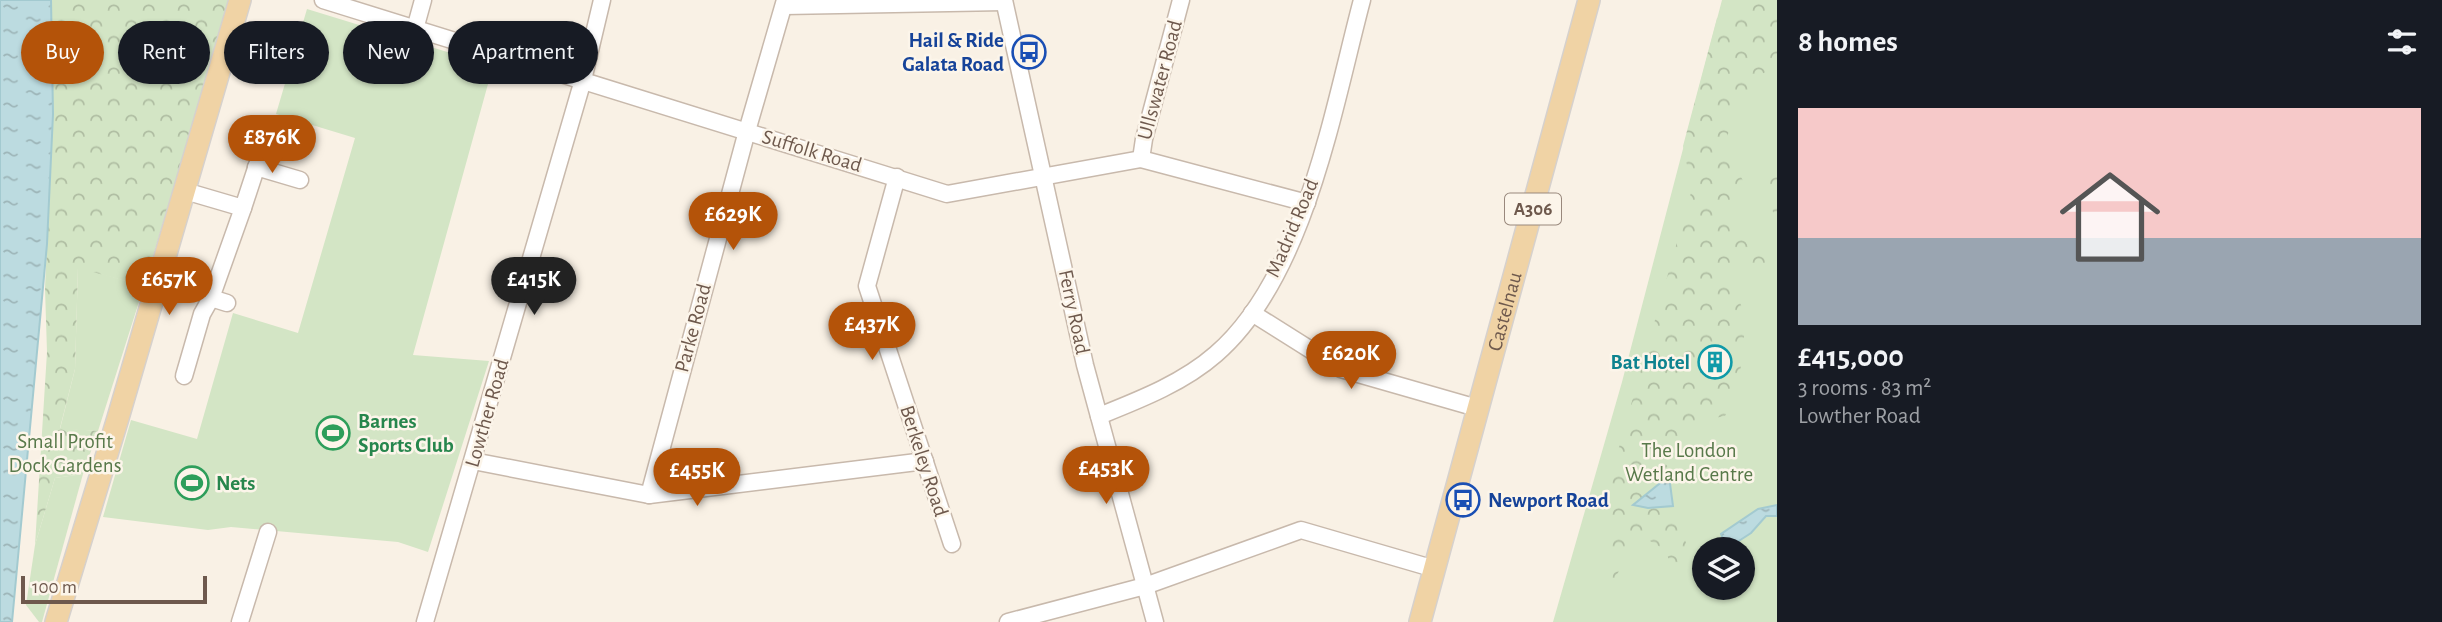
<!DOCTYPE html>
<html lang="en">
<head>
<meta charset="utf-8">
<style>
  :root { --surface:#171b24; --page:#242831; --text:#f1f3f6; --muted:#9ea1a6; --line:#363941; --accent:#b45309 }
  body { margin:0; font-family:"Alegreya Sans",sans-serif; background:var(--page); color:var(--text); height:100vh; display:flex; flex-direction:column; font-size:26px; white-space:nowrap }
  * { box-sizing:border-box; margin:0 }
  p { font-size:23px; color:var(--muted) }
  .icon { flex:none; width:38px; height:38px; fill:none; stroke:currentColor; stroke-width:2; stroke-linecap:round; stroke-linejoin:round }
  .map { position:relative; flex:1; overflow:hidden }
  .details { display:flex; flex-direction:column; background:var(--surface); width:665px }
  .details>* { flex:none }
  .top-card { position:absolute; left:21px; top:21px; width:665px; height:63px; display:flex; gap:14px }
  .buttons { position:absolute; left:1692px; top:537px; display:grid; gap:14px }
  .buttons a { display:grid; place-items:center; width:63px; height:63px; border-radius:50%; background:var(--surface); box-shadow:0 2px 5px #0004; font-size:35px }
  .scale { position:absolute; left:21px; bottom:18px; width:186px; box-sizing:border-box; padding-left:7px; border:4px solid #6e594d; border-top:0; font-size:19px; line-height:24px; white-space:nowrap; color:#6e594d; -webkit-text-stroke:5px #fcf5ea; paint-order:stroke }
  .price { position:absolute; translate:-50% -60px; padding:0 16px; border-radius:24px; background:var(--accent); color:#fff; font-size:23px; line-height:46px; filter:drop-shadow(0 2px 4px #0008) }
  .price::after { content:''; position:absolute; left:50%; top:42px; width:21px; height:16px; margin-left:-10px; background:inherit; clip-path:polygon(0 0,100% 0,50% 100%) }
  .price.on { background:#222; color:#fff }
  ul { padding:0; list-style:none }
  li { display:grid; align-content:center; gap:14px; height:371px; padding:0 21px }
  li+li { border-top:2px solid var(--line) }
  li span { display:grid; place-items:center; height:217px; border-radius:0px; color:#555 }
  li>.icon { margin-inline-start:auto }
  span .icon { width:126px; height:126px; fill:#fffc; stroke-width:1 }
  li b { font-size:30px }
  h2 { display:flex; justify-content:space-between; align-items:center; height:84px; padding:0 21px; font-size:30px }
  .pill { padding:0 24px; border-radius:32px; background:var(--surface); box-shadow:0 2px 5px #0004; font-size:24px; line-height:63px }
  .pill.on { background:var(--accent); color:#fff }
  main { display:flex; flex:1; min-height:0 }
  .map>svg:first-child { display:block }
</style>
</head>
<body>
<main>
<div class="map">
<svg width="1777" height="622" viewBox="0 0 1777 622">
  <defs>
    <pattern id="forest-crowns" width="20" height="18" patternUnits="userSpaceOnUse" patternTransform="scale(1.75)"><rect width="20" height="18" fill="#d3e5c5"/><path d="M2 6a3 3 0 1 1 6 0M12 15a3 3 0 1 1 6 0" fill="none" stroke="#afbda2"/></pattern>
    <pattern id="water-ripples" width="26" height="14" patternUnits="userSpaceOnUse" patternTransform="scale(1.75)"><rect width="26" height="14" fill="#bcdbe0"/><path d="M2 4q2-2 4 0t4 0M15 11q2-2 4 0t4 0" fill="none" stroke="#9db5b8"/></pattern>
  </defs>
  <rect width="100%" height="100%" fill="#f9f1e5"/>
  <g fill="#d3e5c5" fill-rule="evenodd">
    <path d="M1722,0H1777V622H1553L1622,382ZM1704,550H1743V588H1704Z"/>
    <polygon points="307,9 493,66 413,355 489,361 428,552 398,542 231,527 208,530 103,517 131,420 197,439 233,313 298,333 355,138 276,114"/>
    <polygon points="78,267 144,286 98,431 60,429 75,369"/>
    <polygon points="83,474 42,622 39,622 26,605 35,545 55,478"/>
  </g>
  <g fill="url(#forest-crowns)">
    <polygon points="51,0 230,0 144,286 78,268 75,369 60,428 98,431 83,474 55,478 35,545 47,352 45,288 53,114"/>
    <path d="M1739,0H1777V67L1757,76L1742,110L1731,118L1724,156L1735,166L1747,188L1726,209L1748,246L1769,260L1752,273L1740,267L1727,269L1724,283C1731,289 1737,295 1741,305C1749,330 1740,395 1725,416C1689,423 1682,429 1660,458L1669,468V476L1633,505L1648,508L1673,506L1691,557L1704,564V581L1692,567H1672C1666,547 1655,542 1636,536L1613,583L1609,545L1619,529L1601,511L1692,189L1683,146L1717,18L1737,12Z"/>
    <polygon points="1777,156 1777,237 1771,200 1761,173"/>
  </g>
  <g fill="url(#water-ripples)" stroke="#a3cad0" stroke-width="2">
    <polygon points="0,0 51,0 53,114 47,244 12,622 0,622"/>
    <polygon points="1669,476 1673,506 1648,508 1633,505"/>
    <polygon points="1777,505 1777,516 1766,516 1751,533 1731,546 1725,544 1721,534 1758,509"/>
  </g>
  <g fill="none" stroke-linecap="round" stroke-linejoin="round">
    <defs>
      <g id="minor">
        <polyline points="323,0 947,194 1141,159 1307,203"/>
        <polyline points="1004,0 1085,365 1155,622"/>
        <polyline points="784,6 1004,2"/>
        <polyline points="415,29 423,0"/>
        <polyline points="222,60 267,72"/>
        <polyline points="1141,159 1144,139 1181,0"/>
        <polyline points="256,167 300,180"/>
        <polyline points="897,177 867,286 952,544"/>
        <polyline points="185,191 243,208 211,298 227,303"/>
        <polyline points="243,208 269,129"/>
        <polyline points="1252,313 1341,369 1477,408"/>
        <polyline points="184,376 202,314 211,298"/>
        <path d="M1099,416C1139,400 1183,383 1216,354C1305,277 1333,109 1362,0"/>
        <polyline points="473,461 649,495 925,461"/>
        <polyline points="649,495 747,131 785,0"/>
        <polyline points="240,622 268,532"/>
        <polyline points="425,622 583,80 602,0"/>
        <polyline points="1008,622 1145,586 1301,530 1435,569"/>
      </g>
      <g id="major">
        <polyline points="56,622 118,418 240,0"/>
        <path id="s1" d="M1420,622L1589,0"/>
      </g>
    </defs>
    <use href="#minor" stroke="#c8b9ac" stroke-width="19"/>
    <use href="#major" stroke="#d6d1cd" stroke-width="24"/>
    <use href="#minor" stroke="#fff" stroke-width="16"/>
    <use href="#major" stroke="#f0d3a5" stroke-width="21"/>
  </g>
  <defs>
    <symbol id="bus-ring" viewBox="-11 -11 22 22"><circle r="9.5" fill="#fcf5ea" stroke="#1a4fb4" stroke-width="1.5"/><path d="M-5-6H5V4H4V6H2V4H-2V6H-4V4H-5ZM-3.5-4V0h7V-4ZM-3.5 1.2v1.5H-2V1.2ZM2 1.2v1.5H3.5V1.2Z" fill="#1a4fb4"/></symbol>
    <symbol id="building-ring" viewBox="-11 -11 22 22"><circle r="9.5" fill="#fcf5ea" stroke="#0f9aa8" stroke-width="1.5"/><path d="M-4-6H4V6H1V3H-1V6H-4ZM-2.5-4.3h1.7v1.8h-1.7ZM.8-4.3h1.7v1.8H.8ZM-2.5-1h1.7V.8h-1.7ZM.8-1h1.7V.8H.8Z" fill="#0f9aa8"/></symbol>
    <symbol id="stadium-ring" viewBox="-11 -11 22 22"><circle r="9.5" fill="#fcf5ea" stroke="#2e9e5b" stroke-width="1.5"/><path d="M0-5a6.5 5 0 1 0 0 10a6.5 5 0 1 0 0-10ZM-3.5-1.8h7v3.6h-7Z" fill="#2e9e5b"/></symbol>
  </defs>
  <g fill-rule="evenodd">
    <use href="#bus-ring" x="1010" y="33" width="38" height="38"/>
    <use href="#building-ring" x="1696" y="343" width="38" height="38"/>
    <use href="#stadium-ring" x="314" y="414" width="38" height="38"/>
    <use href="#stadium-ring" x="173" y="464" width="38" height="38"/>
    <use href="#bus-ring" x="1444" y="481" width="38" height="38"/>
  </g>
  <g text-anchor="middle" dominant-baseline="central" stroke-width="5" stroke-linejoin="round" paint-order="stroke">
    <rect fill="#fcf5ea" stroke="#99887c" stroke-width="2" x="1505" y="193.5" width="56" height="31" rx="5"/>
    <g font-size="19" font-weight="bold" fill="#6e594d">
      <text x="1533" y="209">A306</text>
    </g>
    <g font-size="21" font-weight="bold" fill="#164399" stroke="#fcf5ea" text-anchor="end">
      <text x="1004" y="40">Hail &amp; Ride<tspan x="1004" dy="24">Galata Road</tspan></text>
      <text x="1488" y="500" text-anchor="start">Newport Road</text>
    </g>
    <g font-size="21" fill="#6e594d" stroke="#fcf5ea">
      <text transform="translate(1160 80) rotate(-75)">Ullswater Road</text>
      <text transform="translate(812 151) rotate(17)">Suffolk Road</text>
      <text transform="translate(1292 228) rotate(-67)">Madrid Road</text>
      <text stroke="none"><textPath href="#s1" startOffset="322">Castelnau</textPath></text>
      <text transform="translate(1074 312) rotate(78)">Ferry Road</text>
      <text transform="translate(693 328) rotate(-75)">Parke Road</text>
      <text transform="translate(487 413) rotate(-74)">Lowther Road</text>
      <text transform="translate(924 461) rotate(72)">Berkeley Road</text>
    </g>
    <g font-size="21" font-weight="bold" fill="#0d838f" stroke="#fcf5ea" text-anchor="end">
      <text x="1690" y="362">Bat Hotel</text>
    </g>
    <g font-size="21" font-weight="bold" fill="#27864d" stroke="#fcf5ea" text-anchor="start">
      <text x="358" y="421">Barnes<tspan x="358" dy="24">Sports Club</tspan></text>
      <text x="216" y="483">Nets</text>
    </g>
    <g font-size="21" fill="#58794a" stroke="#fcf5ea">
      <text x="65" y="441">Small Profit<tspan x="65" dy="24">Dock Gardens</tspan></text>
      <text x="1689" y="450">The London<tspan x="1689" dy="24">Wetland Centre</tspan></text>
    </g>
  </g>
</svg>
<div class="buttons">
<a><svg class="icon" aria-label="layers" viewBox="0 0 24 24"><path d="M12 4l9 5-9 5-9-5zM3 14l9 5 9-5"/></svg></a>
</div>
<div class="scale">100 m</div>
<b class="price" style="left:272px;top:175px">£876K</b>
<b class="price" style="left:733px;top:252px">£629K</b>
<b class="price" style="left:169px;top:317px">£657K</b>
<b class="price on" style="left:534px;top:317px">£415K</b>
<b class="price" style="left:872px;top:362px">£437K</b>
<b class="price" style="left:1351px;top:391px">£620K</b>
<b class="price" style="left:1106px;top:506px">£453K</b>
<b class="price" style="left:697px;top:508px">£455K</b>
<div class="top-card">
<a class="pill on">Buy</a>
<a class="pill">Rent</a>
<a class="pill">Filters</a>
<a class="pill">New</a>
<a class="pill">Apartment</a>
</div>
</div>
<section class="details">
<h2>8 homes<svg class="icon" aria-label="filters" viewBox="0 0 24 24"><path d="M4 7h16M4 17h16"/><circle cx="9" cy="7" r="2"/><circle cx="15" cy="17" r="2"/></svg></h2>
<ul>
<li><span style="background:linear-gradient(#f6c9c9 60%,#9aa5b1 0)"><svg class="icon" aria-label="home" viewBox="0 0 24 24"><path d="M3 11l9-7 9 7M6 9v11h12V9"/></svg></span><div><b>£415,000</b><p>3 rooms · 83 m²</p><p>Lowther Road</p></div></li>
</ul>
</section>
</main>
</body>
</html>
